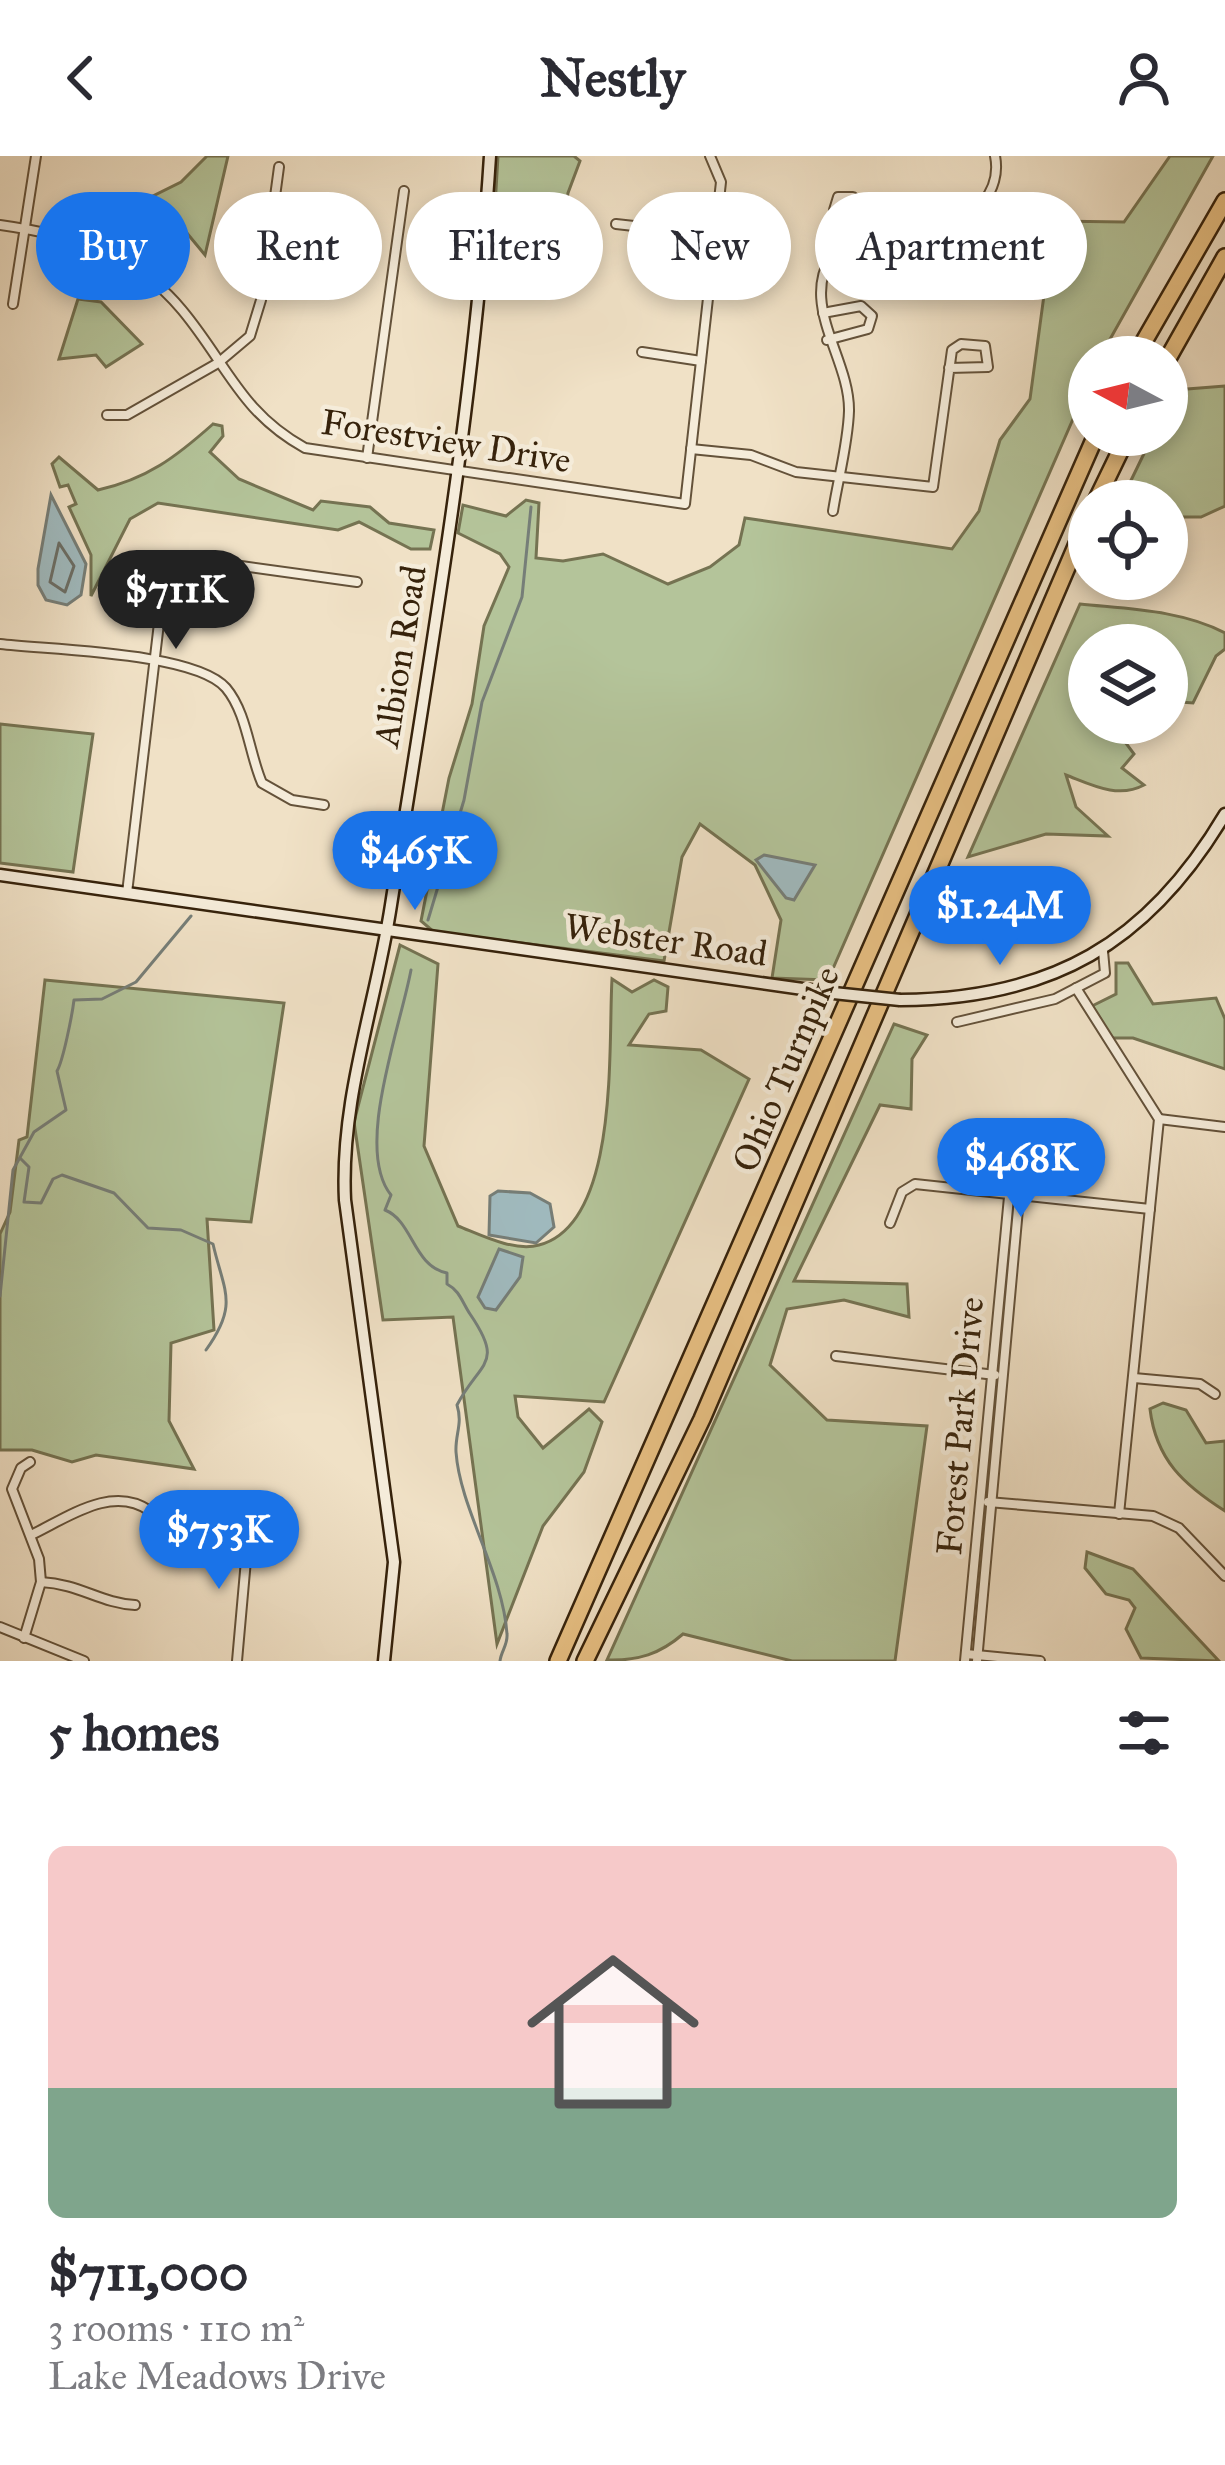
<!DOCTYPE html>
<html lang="en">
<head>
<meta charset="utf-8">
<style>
  :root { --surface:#fff; --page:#f7f7f7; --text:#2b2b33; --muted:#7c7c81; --accent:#1a73e8 }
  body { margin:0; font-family:"IM FELL Great Primer",serif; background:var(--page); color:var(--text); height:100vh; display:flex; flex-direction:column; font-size:45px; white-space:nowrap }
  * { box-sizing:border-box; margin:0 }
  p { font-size:39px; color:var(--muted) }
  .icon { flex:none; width:66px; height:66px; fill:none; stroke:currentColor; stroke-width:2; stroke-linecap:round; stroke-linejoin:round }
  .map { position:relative; height:1505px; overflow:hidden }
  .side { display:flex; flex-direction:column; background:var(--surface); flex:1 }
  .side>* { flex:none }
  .top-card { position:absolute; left:36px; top:36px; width:1155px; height:108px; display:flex; gap:24px }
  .needle { width:78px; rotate:277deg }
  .tools { position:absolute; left:1068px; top:180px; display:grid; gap:24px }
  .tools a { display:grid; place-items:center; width:120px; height:120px; border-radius:50%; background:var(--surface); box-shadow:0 6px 18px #0003; font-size:60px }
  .price { position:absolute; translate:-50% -102px; padding:0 27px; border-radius:42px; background:var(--accent); color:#fff; font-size:39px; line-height:78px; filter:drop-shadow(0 3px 6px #0008) }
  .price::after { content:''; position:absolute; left:50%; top:72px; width:36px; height:27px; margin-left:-18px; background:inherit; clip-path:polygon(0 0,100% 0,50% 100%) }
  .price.on { background:#222; color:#fff }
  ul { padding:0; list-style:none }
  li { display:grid; align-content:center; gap:24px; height:636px; padding:0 48px }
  li span { display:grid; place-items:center; height:372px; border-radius:18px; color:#555 }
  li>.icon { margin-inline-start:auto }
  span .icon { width:216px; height:216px; fill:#fffc; stroke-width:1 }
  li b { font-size:51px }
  h2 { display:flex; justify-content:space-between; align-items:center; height:144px; padding:0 48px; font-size:51px }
  .pill { padding:0 42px; border-radius:54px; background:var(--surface); box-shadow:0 6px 18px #0003; font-size:42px; line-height:108px }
  .pill.on { background:var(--accent); color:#fff }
  header { display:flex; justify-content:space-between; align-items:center; height:156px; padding:0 48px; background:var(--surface); font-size:54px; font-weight:800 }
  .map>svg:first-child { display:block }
</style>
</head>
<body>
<header><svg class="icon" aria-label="back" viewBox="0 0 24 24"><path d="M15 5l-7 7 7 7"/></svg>Nestly<svg class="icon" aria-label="person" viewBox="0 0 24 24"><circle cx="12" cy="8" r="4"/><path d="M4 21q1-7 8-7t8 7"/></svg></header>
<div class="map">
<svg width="1225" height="1505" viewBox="0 0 1225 1505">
  <rect width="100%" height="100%" fill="#f0e1c6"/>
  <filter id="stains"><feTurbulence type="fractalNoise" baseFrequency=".00167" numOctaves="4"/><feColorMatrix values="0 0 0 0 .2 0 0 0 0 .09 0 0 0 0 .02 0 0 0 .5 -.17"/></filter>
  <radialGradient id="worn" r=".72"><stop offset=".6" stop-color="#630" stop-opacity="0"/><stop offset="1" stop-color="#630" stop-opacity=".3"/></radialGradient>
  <g fill="#b4c49a" stroke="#757352" stroke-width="3">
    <polygon points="207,0 228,0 205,99 186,76 147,52 147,43 181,26"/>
    <polygon points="498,0 574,0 580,5 568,37 557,104 550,111 491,118"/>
    <polygon points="1170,0 1213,0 1100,201 1089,201 1087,231 828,824 772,822 781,764 755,709 700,668 682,701 664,805 434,776 421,765 449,622 472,548 484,470 509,411 500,398 458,377 463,349 506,360 526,344 539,347 536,402 563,405 603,398 668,428 710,411 739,389 745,362 952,393 979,355 1000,284 1030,243 1054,65 1124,66"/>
    <polygon points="78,143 101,146 142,188 106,211 96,199 59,203"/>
    <polygon points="1225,230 1225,350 1201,361 1167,361 1167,345 1140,341 1121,345 1153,279 1167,279 1167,250 1175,234"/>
    <path d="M213,268L222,270L223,280L210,296L239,323L313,354L321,345L370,351L389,367L434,374L430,393H411L359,366L338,374L158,347L130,363L91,440V399L69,351L76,348L68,329L60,331L52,308L59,301L98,334C147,323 176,301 213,268Z"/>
    <path d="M1080,448C1127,453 1182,454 1225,477V493L1216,500L1193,547L1167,545V489H1089V567H1122L1125,586L1134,598L1122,612L1144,629C1118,643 1092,629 1066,619L1076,651L1108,680L1046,678L968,701Z"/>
    <polygon points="0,568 93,578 73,716 0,707"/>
    <path d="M400,789L438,808L424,990L458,1070C481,1079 514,1096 539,1089C620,1068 608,890 612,823L632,836L654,824L668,831L666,855L649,858L629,889L701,894L749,923L604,1246L515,1240L518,1261L543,1292L589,1253L602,1266L584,1316L543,1370L497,1488L453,1161L383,1164L354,966Z"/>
    <polygon points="1116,807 1128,807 1153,848 1216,842 1225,863 1225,913 1133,882 1112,882 1092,850 1116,838"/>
    <polygon points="45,824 284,847 251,1066 207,1063 214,1174 171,1187 169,1265 194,1313 96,1299 72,1306 32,1294 0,1294 0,1078 10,1056 19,984 27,981"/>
    <path d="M894,868L927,879L912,903L911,953L880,949L794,1125L907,1128L909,1161L844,1144L787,1153L770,1209L827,1264L927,1270L895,1505H792L683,1478C660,1498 638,1505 607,1504Z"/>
    <path d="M1163,1247L1186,1254L1206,1287L1225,1285V1355C1184,1329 1156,1304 1150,1253Z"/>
    <polygon points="1087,1396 1133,1413 1219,1505 1141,1502 1126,1473 1135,1452 1129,1444 1106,1438 1085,1412"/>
  </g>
  <g fill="#a0bbc0" stroke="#767e78" stroke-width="3">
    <polygon points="51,339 86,408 81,439 67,449 46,444 38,429 38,413"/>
    <polygon points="764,699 815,709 794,744 786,742 756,704"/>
    <polygon points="498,1035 530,1037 550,1048 554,1071 536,1087 489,1079 490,1040"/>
    <polygon points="499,1093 523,1101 520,1121 496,1154 485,1152 478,1141"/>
  </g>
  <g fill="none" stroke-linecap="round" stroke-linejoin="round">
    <polygon stroke="#6b6e66" stroke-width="3" points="59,387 74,410 65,436 50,426"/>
    <g stroke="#767e78" stroke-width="3">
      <polyline points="428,764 464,644 482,546 522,441 531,351"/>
      <path d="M411,814C400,873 354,993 391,1039L385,1054C413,1065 413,1110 447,1117V1128C460,1135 462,1146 470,1158C505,1209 480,1205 457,1249C463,1268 455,1278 456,1296C460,1353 503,1417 507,1478C508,1489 501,1495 500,1505"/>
      <path d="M20,1002L29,1011L24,1046L41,1047L53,1023L62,1019L114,1037L148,1072L181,1074L213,1088C224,1136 239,1148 206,1194"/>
      <path d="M0,1140L13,1014L34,976L66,954L57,915C63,905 72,860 74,844L102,843L136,826L191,760"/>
    </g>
    <defs>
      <g id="street">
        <polyline points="956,67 985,105 999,104 1001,91 976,56"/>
        <polyline points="616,68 715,79"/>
        <path d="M0,69C71,79 134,96 182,154C227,208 240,256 305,292L685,348L721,26L710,0"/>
        <polyline points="847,80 834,54 838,41 853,41 869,66"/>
        <polyline points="13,148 36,0"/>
        <polyline points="823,157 861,150 872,160 868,173 827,184"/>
        <polyline points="642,196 701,205"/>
        <polyline points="107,259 127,259 218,207 250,180 261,144 279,11"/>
        <polyline points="691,293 751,299 796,316 933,331 952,194 961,188 985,190 988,211 949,212"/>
        <polyline points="367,302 404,35"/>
        <path d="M833,355C838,323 848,288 849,255C850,199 793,144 839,89C874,46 900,75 940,71C974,67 1002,34 995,0"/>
        <path d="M0,488C50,494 195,496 226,532C247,557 249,597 262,627L292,644L324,649"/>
        <polyline points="127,737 166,408 177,401 357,426"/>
        <polyline points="1076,832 1159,963 1119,1358"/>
        <polyline points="957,866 1055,843 1105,817 1103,795"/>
        <polyline points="1159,963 1225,971"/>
        <polyline points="890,1067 902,1036 915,1028 1150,1053"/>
        <polyline points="836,1200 995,1219"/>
        <polyline points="1134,1222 1200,1228 1215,1238"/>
        <polyline points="988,1346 1153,1360 1179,1372 1225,1420"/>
        <path d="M31,1379C67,1362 112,1328 150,1355"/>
        <path d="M41,1426C80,1428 100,1447 135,1449"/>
        <polyline points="0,1471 84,1505"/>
        <polyline points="24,1482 41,1426 39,1403 12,1333 21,1312 30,1306"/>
        <polyline points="966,1498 1040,1505"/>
        <polyline points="237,1505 246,1404 259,1380"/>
        <polyline points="965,1505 1009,1041"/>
        <polyline points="977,1505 1019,1042"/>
      </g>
      <g id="secondary">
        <polyline points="0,719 824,836"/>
        <path d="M900,844C1051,843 1148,788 1225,658"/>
        <path d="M384,1505L394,1406L345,1044C340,943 376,848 391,749C430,500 474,252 490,0"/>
      </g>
      <g id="highway">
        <polyline points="1135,201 1225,45"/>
        <polyline points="1167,204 1225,101"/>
        <polyline points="1096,345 1128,279"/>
        <polyline points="558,1505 1096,279"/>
        <polyline points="585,1505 702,1263 1089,360"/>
      </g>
    </defs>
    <use href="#street" stroke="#64523a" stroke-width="12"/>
    <use href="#secondary" stroke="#36220b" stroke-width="15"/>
    <use href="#highway" stroke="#36220b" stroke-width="20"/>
    <use href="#street" stroke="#f5ecda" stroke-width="8"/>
    <use href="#secondary" stroke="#f5ecda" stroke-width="10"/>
    <use href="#highway" stroke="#e8c083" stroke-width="15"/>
    <defs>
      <polyline id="secondary-bridge" points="824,836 900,844"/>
    </defs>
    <use href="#secondary-bridge" stroke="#36220b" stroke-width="15" stroke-linecap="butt"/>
    <use href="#secondary-bridge" stroke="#f5ecda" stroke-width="10"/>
  </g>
  <g text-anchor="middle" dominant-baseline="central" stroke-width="9" stroke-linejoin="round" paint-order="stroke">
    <g font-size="36" fill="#36220b" stroke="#f5ecda">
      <text transform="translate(446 285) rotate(9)">Forestview Drive</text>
      <text transform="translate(400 500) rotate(-81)">Albion Road</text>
      <text transform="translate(666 784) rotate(8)">Webster Road</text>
      <text transform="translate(786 913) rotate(-67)">Ohio Turnpike</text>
      <text transform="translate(960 1270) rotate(-85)">Forest Park Drive</text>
    </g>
  </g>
  <rect width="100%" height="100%" filter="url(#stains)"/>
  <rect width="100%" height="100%" fill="url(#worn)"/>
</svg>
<div class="tools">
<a><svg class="needle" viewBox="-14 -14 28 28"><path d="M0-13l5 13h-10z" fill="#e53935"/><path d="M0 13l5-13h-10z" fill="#7c7c81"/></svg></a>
<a><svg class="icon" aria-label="locate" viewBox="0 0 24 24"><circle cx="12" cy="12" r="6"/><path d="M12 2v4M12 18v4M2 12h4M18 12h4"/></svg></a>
<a><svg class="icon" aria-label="layers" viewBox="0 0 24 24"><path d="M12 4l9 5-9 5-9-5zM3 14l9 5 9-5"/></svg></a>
</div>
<b class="price on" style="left:176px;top:496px">$711K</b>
<b class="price" style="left:415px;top:757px">$465K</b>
<b class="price" style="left:1000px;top:812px">$1.24M</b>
<b class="price" style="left:1021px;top:1064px">$468K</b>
<b class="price" style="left:219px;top:1436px">$753K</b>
<div class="top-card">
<a class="pill on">Buy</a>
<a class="pill">Rent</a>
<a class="pill">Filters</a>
<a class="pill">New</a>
<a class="pill">Apartment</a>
</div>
</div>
<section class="side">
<h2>5 homes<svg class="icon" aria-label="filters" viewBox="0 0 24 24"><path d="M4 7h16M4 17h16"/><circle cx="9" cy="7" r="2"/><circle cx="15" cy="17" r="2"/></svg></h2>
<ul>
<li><span style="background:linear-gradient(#f6c9c9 65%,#7fa58c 0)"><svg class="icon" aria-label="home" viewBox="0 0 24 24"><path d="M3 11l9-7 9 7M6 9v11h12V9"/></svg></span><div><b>$711,000</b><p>3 rooms · 110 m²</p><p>Lake Meadows Drive</p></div></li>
</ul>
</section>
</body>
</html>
